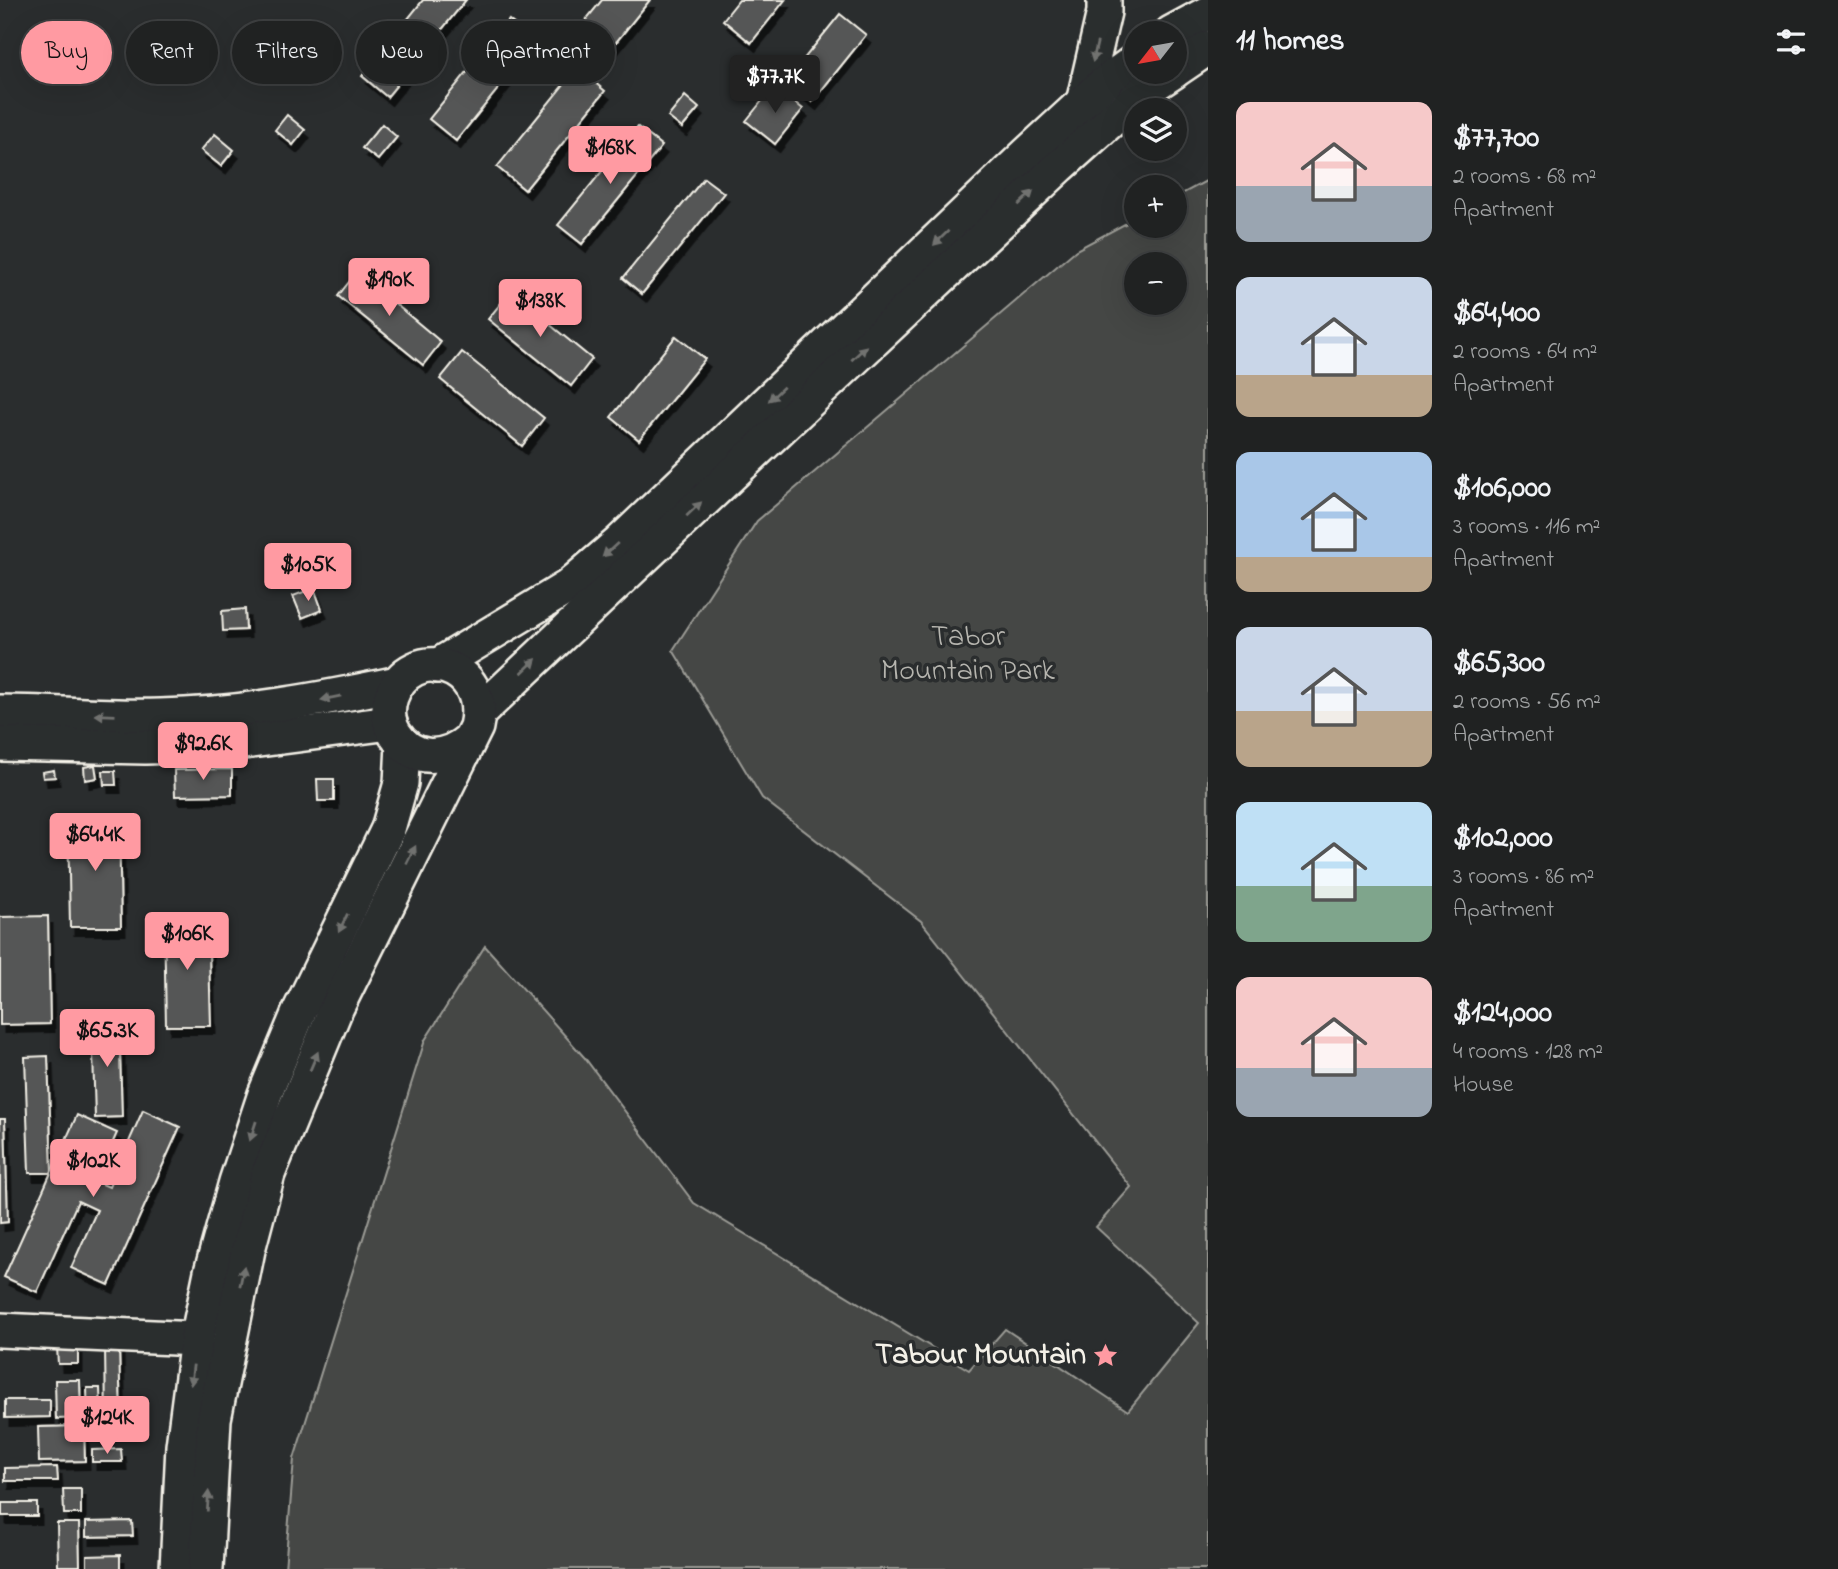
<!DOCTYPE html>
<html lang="en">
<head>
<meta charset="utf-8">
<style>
  :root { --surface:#202222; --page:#2d2f2f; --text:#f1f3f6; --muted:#a2a4a5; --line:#3d3f40; --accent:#ff9aa2 }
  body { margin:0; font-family:"Indie Flower",sans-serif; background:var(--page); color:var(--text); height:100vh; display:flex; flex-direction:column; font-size:26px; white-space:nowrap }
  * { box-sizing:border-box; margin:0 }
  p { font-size:23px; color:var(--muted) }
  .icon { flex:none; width:38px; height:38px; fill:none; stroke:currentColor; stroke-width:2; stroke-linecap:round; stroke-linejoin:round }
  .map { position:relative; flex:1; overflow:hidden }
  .details { display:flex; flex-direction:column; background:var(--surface); width:630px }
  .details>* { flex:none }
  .banner { position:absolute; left:21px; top:21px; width:665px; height:63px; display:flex; gap:14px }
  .needle { width:46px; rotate:239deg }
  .buttons { position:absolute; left:1124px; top:21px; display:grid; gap:14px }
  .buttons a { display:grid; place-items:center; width:63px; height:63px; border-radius:50%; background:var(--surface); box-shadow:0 7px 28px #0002,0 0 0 2px var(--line); font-size:35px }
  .price { position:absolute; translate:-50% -60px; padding:0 16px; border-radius:7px; background:var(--accent); color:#111; font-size:23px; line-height:46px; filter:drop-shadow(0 2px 4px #0008) }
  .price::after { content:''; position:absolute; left:50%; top:42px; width:21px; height:16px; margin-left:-10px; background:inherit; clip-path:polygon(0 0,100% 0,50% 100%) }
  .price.current { background:#222; color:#fff }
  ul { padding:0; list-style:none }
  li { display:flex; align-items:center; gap:21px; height:175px; padding:0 28px }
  li span { display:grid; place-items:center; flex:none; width:196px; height:140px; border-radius:14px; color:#555 }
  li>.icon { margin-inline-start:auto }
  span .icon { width:84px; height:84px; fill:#fffc; stroke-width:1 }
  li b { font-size:30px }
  h2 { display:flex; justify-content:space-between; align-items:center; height:84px; padding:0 28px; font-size:30px }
  .tag { padding:0 24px; border-radius:32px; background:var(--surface); box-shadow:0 7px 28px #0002,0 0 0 2px var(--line); font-size:24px; line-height:63px }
  .tag.current { background:var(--accent); color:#111 }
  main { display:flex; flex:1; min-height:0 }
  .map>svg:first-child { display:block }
</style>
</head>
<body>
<main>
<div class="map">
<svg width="1208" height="1569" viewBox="0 0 1208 1569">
  <defs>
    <filter id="shadow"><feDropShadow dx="4.5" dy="8" stdDeviation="0" flood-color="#0009"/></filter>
  </defs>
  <rect width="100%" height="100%" fill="#2a2d2e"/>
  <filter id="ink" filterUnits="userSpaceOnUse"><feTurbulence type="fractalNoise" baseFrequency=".0143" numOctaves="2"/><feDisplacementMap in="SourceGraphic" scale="14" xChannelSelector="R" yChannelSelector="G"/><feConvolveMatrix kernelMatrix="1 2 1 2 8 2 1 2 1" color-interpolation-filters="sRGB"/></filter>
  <g filter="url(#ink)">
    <path fill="#444645" stroke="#9c9c96" stroke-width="2" fill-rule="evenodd" d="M1208,180V1569H285L294,1459L425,1040L485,946L584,1057L694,1203L969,1370L1005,1329L1128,1411L1199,1323L1096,1227L1131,1187L921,921L762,798L673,650L757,521L1076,250L1136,218V226H1174V198ZM1136,264H1174V303H1136Z"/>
    <g fill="#555756" stroke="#f4f1e8" stroke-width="2" filter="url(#shadow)">
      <polygon points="423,0 466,0 387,97 362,76"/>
      <polygon points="602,0 650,0 597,66 568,42"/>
      <polygon points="739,0 785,0 751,43 723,20"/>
      <polygon points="840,14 866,35 812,102 786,81"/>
      <polygon points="509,20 536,42 456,141 429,119"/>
      <polygon points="577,68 605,91 525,190 497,167"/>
      <polygon points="774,86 803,109 775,144 746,121"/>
      <polygon points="685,96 699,108 682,128 668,117"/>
      <polygon points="287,115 305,130 293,145 275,130"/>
      <polygon points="382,124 397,137 378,160 362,148"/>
      <polygon points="638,127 662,146 582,244 558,225"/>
      <polygon points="215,134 234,150 221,166 201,150"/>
      <polygon points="704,178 724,193 642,294 623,278"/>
      <polygon points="357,272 441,342 423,365 338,296"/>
      <polygon points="510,292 592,359 571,386 488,319"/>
      <polygon points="676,336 705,359 639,440 611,417"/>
      <polygon points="462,352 544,418 522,446 440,379"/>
      <polygon points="314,588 322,610 302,618 293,596"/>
      <polygon points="245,609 246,630 223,631 222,611"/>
      <polygon points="95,765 97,778 85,780 84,767"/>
      <polygon points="232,769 232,795 175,796 174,770"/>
      <polygon points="54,770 55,777 43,778 42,772"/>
      <polygon points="103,771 115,771 116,785 104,785"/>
      <polygon points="317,779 334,779 334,801 318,801"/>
      <polygon points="119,819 121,927 70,927 68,820"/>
      <polygon points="48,916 50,1024 0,1025 0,917"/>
      <polygon points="164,917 208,917 211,1026 166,1026"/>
      <polygon points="92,1020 119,1020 122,1117 95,1118"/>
      <polygon points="48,1056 52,1173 29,1173 25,1057"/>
      <polygon points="143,1110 180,1127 109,1285 71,1268 97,1210 78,1201 37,1292 4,1277 77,1115 117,1133 95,1181 109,1187"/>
      <polygon points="0,1119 5,1119 8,1222 0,1223"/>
      <polygon points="105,1346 119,1346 121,1420 106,1420"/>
      <polygon points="57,1347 78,1347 78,1364 58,1364"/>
      <polygon points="55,1380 80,1380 81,1418 56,1419"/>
      <polygon points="87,1388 100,1388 101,1419 88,1419"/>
      <polygon points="5,1400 50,1400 50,1417 5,1418"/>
      <polygon points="84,1426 85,1461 39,1462 38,1427"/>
      <polygon points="121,1449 122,1462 92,1462 92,1450"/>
      <polygon points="57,1467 58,1481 5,1481 5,1468"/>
      <polygon points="63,1489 81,1489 81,1514 64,1514"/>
      <rect x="2" y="1503" width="35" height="13"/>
      <polygon points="132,1521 133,1536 86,1537 86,1522"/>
      <polygon points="57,1523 79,1523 80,1566 58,1566"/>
      <polygon points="120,1555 120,1569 87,1569 87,1556"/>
    </g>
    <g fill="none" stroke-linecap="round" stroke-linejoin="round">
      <defs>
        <g id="minor">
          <polyline points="1171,33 1208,13"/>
          <polyline points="1174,71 1208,48"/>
          <polyline points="1083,103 1104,12 1104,0"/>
          <polyline points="437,666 568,587 619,543 1027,154 1103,84 1136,60"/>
          <path d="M0,712C53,712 107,718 160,716C241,714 319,700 398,683"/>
          <polyline points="479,713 855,358 1060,166 1144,91 1173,72"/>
          <polyline points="0,744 145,747 220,745 390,723"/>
          <polyline points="0,1330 197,1339"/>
          <polyline points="177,1569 183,1446 197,1339 211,1272 236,1182 265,1094 299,1012 388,829 401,783 403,744"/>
          <path d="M206,1569L214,1419L248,1250L268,1174L335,1011L476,727C491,663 410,641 391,697C387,709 388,723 395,734C413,763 446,760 469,740"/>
        </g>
      </defs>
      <use href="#minor" stroke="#f4f1e8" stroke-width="38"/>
      <use href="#minor" stroke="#2a2d2e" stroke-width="33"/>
    </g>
    <defs><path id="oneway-solid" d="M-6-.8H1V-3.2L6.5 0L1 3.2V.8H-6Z" transform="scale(1.75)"/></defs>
    <g fill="#71726f">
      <use href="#oneway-solid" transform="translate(1095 52) rotate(103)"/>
      <use href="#oneway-solid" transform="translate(1026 198) rotate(-43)"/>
      <use href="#oneway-solid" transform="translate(941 238) rotate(136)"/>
      <use href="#oneway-solid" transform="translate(859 353) rotate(-43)"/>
      <use href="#oneway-solid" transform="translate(776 394) rotate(137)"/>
      <use href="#oneway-solid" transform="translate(694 509) rotate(-43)"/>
      <use href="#oneway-solid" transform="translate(610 550) rotate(138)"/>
      <use href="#oneway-solid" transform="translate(529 666) rotate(-44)"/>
      <use href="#oneway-solid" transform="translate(331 698) rotate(168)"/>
      <use href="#oneway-solid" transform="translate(105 715) rotate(-178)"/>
      <use href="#oneway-solid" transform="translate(411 855) rotate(-63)"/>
      <use href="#oneway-solid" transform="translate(343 923) rotate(116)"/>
      <use href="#oneway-solid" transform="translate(314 1061) rotate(-67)"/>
      <use href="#oneway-solid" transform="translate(253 1131) rotate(108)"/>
      <use href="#oneway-solid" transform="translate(242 1276) rotate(-78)"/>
      <use href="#oneway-solid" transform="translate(192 1375) rotate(97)"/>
      <use href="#oneway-solid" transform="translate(208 1501) rotate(-86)"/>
    </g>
  </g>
  <defs>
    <symbol id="sight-bare" viewBox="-9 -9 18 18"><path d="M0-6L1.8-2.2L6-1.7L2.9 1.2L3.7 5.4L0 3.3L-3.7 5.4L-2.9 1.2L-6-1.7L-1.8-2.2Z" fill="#ff9aa2" stroke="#2a2d2e" stroke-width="2.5" paint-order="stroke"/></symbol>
  </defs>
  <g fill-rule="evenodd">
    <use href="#sight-bare" x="1088" y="1338" width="35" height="35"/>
  </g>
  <g text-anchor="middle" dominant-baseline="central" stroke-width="7" stroke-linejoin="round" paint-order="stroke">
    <g font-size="30" fill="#b6b5af" stroke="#2a2d2e">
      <text x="968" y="638">Tabor<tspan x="968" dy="34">Mountain Park</tspan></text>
    </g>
    <g font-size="30" font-weight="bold" fill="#f4f1e8" stroke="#2a2d2e" text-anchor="end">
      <text x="1086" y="1356">Tabour Mountain</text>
    </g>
  </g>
</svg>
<div class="buttons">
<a><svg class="needle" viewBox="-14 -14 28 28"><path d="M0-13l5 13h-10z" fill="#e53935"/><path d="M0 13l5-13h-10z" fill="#a2a4a5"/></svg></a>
<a><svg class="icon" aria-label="layers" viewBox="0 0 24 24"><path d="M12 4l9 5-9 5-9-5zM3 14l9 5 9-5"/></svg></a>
<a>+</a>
<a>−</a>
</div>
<b class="price current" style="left:775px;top:115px">$77.7K</b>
<b class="price" style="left:610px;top:186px">$168K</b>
<b class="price" style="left:389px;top:318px">$190K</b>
<b class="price" style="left:540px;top:339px">$138K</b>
<b class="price" style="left:308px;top:603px">$105K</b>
<b class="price" style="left:203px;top:782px">$92.6K</b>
<b class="price" style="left:95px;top:873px">$64.4K</b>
<b class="price" style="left:187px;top:972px">$106K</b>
<b class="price" style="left:107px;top:1069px">$65.3K</b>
<b class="price" style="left:93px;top:1199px">$102K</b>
<b class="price" style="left:107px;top:1456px">$124K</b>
<div class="banner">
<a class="tag current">Buy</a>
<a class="tag">Rent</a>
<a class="tag">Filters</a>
<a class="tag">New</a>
<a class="tag">Apartment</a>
</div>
</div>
<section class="details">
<h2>11 homes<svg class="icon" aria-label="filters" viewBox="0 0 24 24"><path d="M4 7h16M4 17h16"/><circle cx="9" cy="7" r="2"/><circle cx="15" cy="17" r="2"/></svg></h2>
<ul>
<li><span style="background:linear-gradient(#f6c9c9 60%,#9aa5b1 0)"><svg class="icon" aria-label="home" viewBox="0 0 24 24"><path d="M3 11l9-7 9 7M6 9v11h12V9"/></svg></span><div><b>$77,700</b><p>2 rooms · 68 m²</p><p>Apartment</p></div></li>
<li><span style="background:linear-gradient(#c9d6e8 70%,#b9a48a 0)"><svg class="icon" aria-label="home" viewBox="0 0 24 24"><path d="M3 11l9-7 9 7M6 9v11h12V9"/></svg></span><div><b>$64,400</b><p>2 rooms · 64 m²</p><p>Apartment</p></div></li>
<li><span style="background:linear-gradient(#a9c7e8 75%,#b9a48a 0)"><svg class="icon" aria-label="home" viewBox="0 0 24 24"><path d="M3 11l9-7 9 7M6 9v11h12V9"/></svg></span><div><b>$106,000</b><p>3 rooms · 116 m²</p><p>Apartment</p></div></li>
<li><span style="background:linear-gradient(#c9d6e8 60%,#b9a48a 0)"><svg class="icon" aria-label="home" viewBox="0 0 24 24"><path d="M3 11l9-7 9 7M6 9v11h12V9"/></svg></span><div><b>$65,300</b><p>2 rooms · 56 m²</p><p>Apartment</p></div></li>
<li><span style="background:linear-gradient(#bfe0f5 60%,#7fa58c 0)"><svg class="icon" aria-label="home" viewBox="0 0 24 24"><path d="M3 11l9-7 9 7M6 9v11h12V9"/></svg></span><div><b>$102,000</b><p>3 rooms · 86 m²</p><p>Apartment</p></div></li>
<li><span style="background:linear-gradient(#f6c9c9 65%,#9aa5b1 0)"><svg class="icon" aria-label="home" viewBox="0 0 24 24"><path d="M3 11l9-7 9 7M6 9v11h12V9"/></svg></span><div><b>$124,000</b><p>4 rooms · 128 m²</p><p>House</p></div></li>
</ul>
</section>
</main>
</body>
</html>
